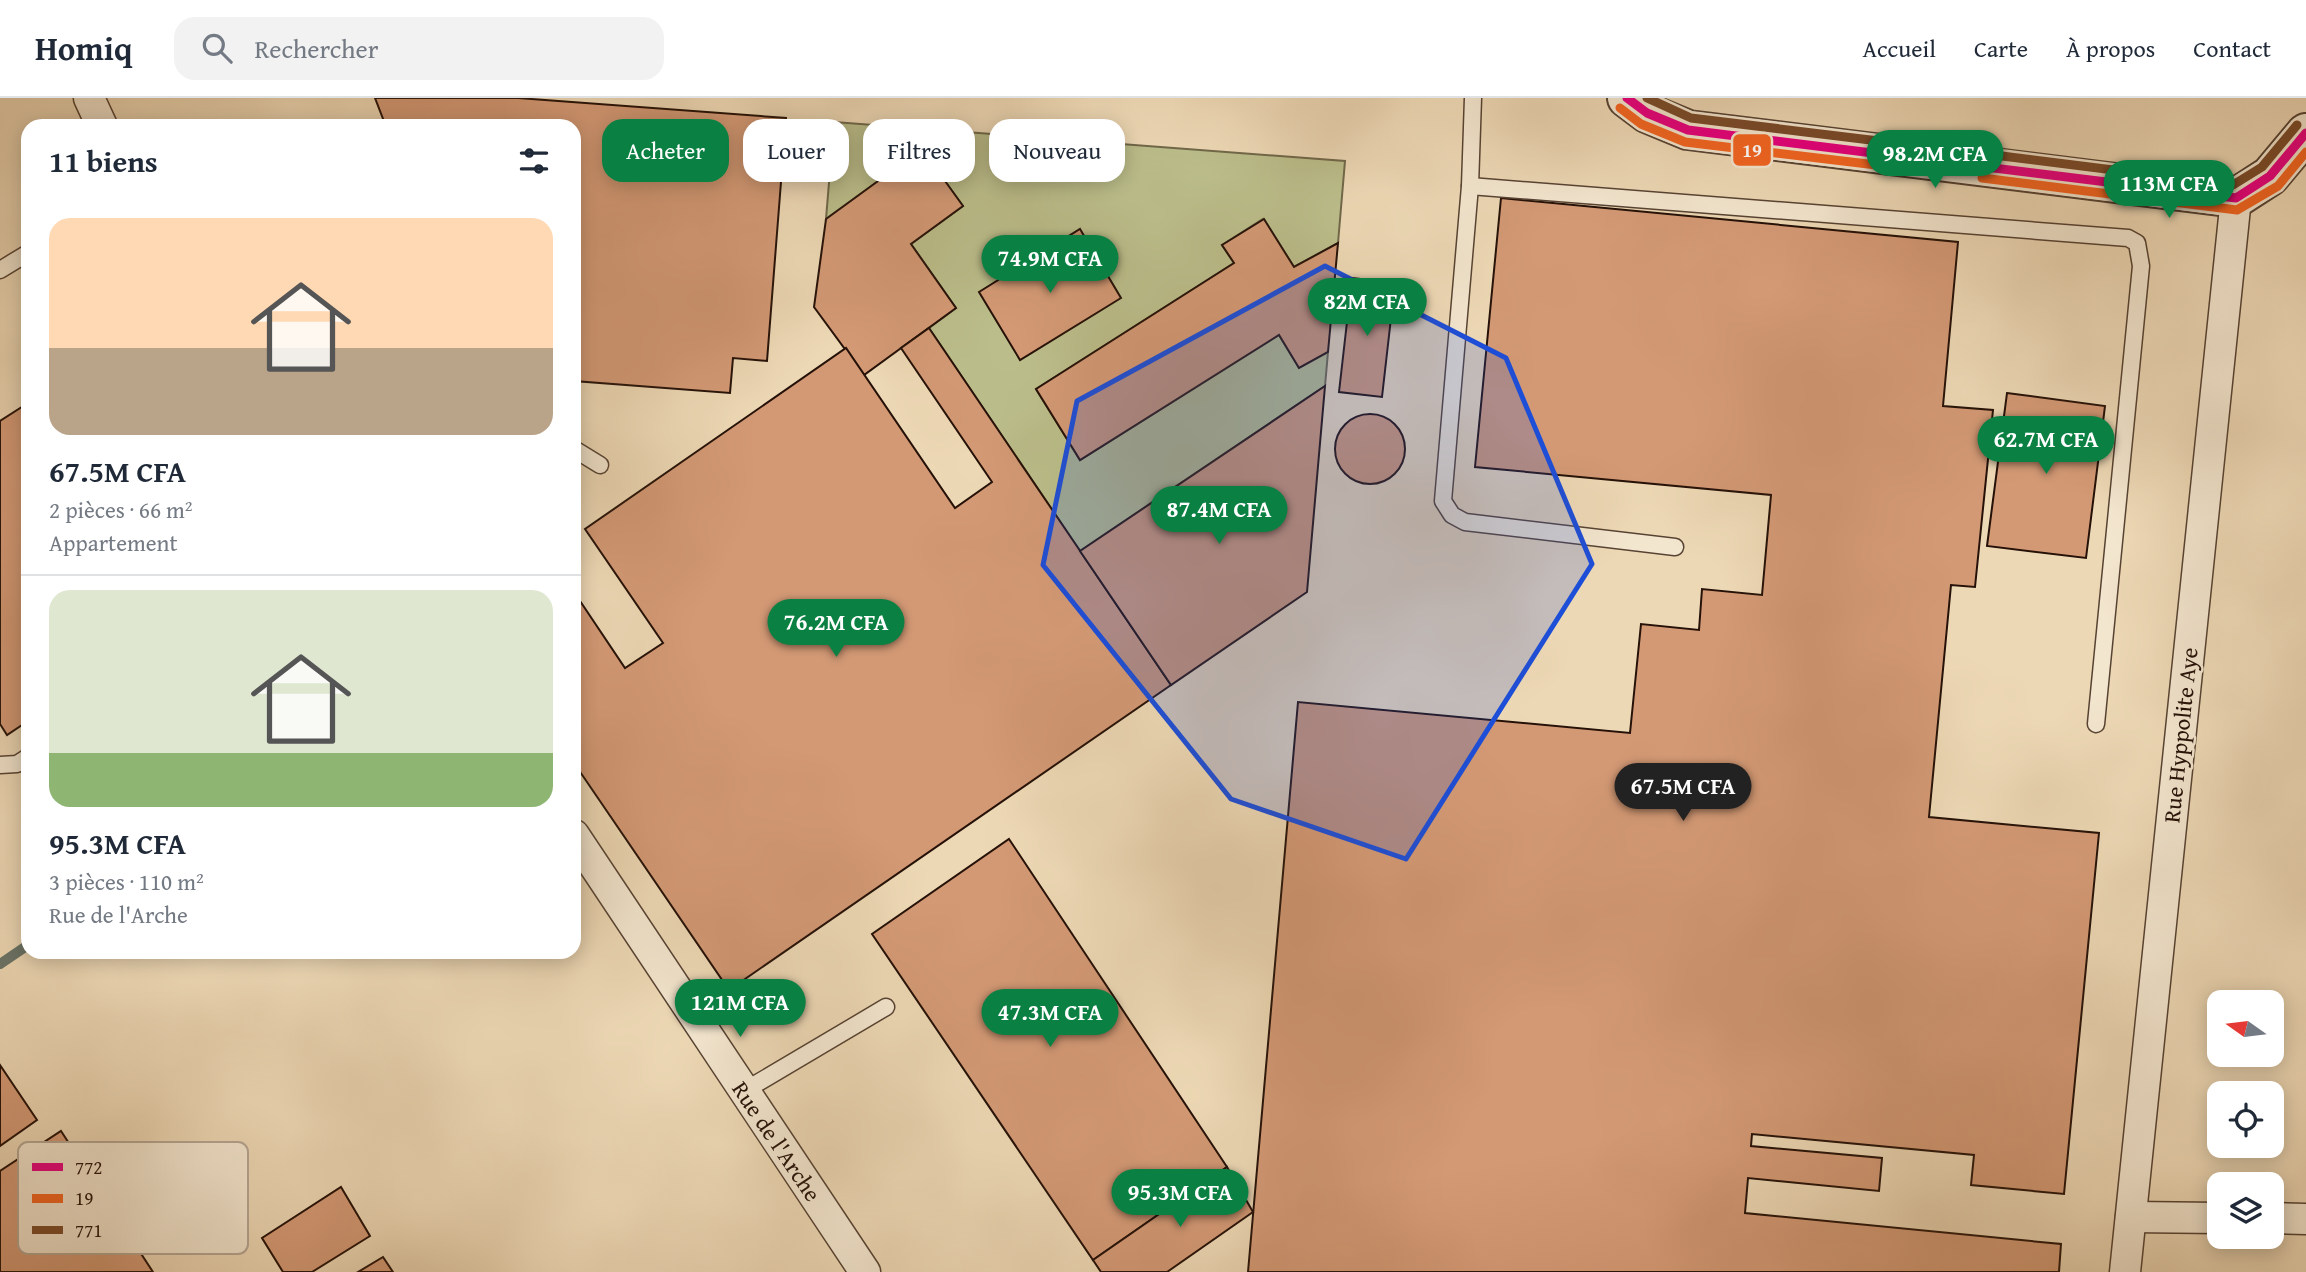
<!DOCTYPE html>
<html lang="fr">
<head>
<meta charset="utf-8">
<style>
  :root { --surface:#fff; --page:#f2f2f3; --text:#1f2937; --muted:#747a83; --line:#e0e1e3; --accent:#0b8043 }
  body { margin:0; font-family:"Gentium Book Plus",serif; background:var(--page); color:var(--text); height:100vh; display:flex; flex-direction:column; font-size:26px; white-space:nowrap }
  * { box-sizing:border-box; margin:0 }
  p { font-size:23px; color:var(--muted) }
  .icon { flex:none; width:38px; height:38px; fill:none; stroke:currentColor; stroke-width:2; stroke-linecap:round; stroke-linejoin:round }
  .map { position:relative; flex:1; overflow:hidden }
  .panel { position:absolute; left:21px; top:21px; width:560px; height:840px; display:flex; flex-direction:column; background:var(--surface); border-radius:21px; box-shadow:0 4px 18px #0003 }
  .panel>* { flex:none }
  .guide { position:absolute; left:602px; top:21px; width:665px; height:63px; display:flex; gap:14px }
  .needle { width:46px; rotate:284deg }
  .controls { position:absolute; left:2207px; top:892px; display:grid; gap:14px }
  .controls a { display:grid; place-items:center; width:77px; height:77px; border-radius:14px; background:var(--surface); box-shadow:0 4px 18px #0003; font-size:35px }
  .price { position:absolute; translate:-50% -60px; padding:0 16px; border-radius:24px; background:var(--accent); color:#fff; font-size:23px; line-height:46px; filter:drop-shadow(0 2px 4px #0008) }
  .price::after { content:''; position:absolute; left:50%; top:42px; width:21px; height:16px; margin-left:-10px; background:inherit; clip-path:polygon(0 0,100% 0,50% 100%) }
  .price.selected { background:#222; color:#fff }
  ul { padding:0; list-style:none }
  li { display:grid; align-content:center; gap:14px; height:371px; padding:0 28px }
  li+li { border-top:2px solid var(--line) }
  li span { display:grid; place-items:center; height:217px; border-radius:21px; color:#555 }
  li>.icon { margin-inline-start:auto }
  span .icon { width:126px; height:126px; fill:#fffc; stroke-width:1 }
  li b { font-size:30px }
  h2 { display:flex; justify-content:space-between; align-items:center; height:84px; padding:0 28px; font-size:30px }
  .tag { padding:0 24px; border-radius:21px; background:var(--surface); box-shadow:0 4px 18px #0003; font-size:24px; line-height:63px }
  .tag.selected { background:var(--accent); color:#fff }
  header { display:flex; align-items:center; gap:42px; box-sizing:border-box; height:98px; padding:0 35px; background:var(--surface); border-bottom:2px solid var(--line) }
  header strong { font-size:33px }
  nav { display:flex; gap:38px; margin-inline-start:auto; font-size:24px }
  .search { width:490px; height:63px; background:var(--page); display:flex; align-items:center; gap:18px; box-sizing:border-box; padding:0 24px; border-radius:21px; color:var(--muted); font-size:26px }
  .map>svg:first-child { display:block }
</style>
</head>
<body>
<header>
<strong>Homiq</strong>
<div class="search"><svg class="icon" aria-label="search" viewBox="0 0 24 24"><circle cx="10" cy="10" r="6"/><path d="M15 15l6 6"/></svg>Rechercher</div>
<nav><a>Accueil</a><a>Carte</a><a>À propos</a><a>Contact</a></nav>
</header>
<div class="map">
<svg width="2306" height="1174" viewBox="0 0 2306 1174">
  <rect width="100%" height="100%" fill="#edd8b5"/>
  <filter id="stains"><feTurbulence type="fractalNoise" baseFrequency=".00286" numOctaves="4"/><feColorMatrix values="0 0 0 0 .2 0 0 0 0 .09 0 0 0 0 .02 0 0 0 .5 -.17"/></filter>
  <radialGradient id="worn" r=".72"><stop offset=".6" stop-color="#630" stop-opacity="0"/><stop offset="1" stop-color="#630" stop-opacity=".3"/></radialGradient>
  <polygon fill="#bbbe8b" stroke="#70684a" stroke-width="2" points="834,24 1345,63 1338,145 1294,169 1263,121 1222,147 1234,165 1036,291 1080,362 1279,237 1299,270 1328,254 1325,288 1080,453 929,230 956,210 911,146 963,108 922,52 826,121"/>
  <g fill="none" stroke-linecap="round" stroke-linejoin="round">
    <polyline stroke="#6b766a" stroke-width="10" points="0,866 28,847"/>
  </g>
  <g fill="#d39975" stroke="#251108" stroke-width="2">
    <polygon points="375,0 518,0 786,20 767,263 733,260 730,295 574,283 574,28 383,28 385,26"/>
    <polygon points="922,51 963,108 911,146 956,210 864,277 814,209 826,121"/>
    <polygon points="1501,100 1958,144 1943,308 1993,312 1975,489 1951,487 1929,719 2099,735 2064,1096 1971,1087 1974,1057 1752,1036 1751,1048 1882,1060 1879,1093 1748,1080 1745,1115 2061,1146 2059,1174 1248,1174 1298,604 1630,635 1641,526 1699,532 1702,491 1762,497 1771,397 1475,369"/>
    <polygon points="1264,121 1294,169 1338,145 1328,254 1299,270 1279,237 1080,362 1036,291 1234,165 1222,147"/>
    <polygon points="1080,131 1121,200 1020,262 979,194"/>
    <polygon points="1352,180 1395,185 1382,299 1339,294"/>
    <polygon points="929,230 1171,587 729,892 574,665 574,494 625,570 663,545 585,431 846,250 955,410 992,384 901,250"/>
    <polygon points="1325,288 1307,494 1171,587 1080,453"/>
    <polygon points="2007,295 2105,308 2086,460 1987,448"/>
    <polygon points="28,305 28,623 7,637 0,626 0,323"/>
    <circle cx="1370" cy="351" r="35"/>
    <polygon points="1009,741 1227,1069 1093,1162 872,836"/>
    <polygon points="0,967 37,1022 0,1048"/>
    <polygon points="61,1033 153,1174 0,1174 0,1073"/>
    <polygon points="1227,1069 1253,1114 1167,1174 1101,1174 1093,1162"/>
    <polygon points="341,1089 370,1138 312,1174 283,1174 262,1140"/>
    <polygon points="383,1159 393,1174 358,1174"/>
  </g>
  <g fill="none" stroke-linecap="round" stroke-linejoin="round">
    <defs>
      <g id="service">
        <polyline points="1473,0 1470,88 1443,403 1452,417 1465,424 1675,449"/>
        <polyline points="1470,88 2128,140 2137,145 2141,168 2096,626"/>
        <polyline points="0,172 28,155"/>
        <polyline points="574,351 600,367"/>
        <polyline points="0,667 17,666 28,659"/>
        <polyline points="744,993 886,909"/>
      </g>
      <g id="minor">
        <polyline points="89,0 102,28"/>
        <polyline points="574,737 865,1174"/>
        <polyline points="2131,1119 2219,1120"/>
        <polyline points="2272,1120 2306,1121"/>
        <polyline points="2125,1174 2236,100"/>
      </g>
      <polyline id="tertiary" points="1627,0 1647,15 1688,32 2236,100 2270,78 2306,35"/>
    </defs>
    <use href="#service" stroke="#574333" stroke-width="19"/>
    <use href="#minor" stroke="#574333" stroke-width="33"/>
    <use href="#tertiary" stroke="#574333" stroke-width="42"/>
    <use href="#service" stroke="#f3e6cf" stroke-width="16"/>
    <use href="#minor" stroke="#f3e6cf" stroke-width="30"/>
    <use href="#tertiary" stroke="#f3e6cf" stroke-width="38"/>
    <defs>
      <polyline id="bus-1" points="1627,0 1647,15 1688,32 2236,100 2270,78 2306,35"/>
      <g id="bus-2">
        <polyline points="1620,10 1641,26 1685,44 1893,69"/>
        <polyline points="1982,80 2237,112 2278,88 2306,54"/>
      </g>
      <g id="bus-3">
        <polyline points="1647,0 1691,20 1895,45"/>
        <polyline points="1986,56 2233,87 2262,69 2297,27"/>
      </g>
    </defs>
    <use href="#bus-1" stroke="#f3e6cf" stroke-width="14"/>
    <use href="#bus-2" stroke="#f3e6cf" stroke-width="14"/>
    <use href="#bus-3" stroke="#f3e6cf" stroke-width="14"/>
    <use href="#bus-1" stroke="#e5007d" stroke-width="9"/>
    <use href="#bus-2" stroke="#f26522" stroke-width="9"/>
    <use href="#bus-3" stroke="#7a4b2a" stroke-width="9"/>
  </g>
  <path fill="#1d4ed8" fill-opacity="0.2" stroke="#1d4ed8" stroke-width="5" stroke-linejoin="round" d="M1325,168L1506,260L1592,466L1406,761L1231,701L1043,467L1077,303Z"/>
  <g text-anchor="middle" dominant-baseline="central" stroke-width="5" stroke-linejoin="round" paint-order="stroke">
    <g font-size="23" fill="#251108" stroke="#f3e6cf">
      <text transform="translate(2180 637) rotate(-84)">Rue Hyppolite Aye</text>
      <text transform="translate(777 1043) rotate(56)">Rue de l'Arche</text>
    </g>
  </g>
  <rect x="18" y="1044" width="230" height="112" rx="10" fill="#f3e6cf" stroke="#b5a693" stroke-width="2"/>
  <rect x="32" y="1065" width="31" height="8" fill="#e5007d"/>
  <rect x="32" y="1096" width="31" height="9" fill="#f26522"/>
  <rect x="32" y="1128" width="31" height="8" fill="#7a4b2a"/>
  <g font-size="19" fill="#251108">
    <text x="75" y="1076">772</text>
    <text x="75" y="1107">19</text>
    <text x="75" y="1139">771</text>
  </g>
  <rect stroke="#f3e6cf" stroke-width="2.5" x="1732" y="35" width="40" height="34" rx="7" fill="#f26522"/>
  <g font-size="19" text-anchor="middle" font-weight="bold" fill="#fff">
    <text x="1752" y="59">19</text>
  </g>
  <rect width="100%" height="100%" filter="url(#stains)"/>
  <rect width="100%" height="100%" fill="url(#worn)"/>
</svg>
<div class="controls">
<a><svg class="needle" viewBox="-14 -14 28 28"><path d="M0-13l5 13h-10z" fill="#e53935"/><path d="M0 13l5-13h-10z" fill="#747a83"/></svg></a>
<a><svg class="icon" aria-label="locate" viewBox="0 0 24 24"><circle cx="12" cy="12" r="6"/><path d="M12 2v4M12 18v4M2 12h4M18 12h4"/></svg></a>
<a><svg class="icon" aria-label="layers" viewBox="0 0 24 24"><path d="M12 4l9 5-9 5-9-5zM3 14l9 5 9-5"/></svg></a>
</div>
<b class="price" style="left:1935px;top:92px">98.2M CFA</b>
<b class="price" style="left:2169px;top:122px">113M CFA</b>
<b class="price" style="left:1050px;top:197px">74.9M CFA</b>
<b class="price" style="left:1367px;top:240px">82M CFA</b>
<b class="price" style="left:2046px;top:378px">62.7M CFA</b>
<b class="price" style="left:1219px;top:448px">87.4M CFA</b>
<b class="price" style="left:836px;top:561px">76.2M CFA</b>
<b class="price selected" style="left:1683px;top:725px">67.5M CFA</b>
<b class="price" style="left:740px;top:941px">121M CFA</b>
<b class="price" style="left:1050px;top:951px">47.3M CFA</b>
<b class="price" style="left:1180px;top:1131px">95.3M CFA</b>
<div class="guide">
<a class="tag selected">Acheter</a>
<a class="tag">Louer</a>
<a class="tag">Filtres</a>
<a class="tag">Nouveau</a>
</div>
<section class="panel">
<h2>11 biens<svg class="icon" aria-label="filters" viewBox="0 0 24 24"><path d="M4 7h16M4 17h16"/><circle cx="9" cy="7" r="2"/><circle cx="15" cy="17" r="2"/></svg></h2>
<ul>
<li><span style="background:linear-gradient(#ffd9b3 60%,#b9a48a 0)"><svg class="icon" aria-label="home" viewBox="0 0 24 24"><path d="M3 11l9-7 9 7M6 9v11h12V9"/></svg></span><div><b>67.5M CFA</b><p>2 pièces · 66 m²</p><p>Appartement</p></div></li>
<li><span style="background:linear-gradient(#dfe7d0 75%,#8fb573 0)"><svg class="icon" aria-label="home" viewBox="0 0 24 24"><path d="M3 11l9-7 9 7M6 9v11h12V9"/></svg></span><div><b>95.3M CFA</b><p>3 pièces · 110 m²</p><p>Rue de l'Arche</p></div></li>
</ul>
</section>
</div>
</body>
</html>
